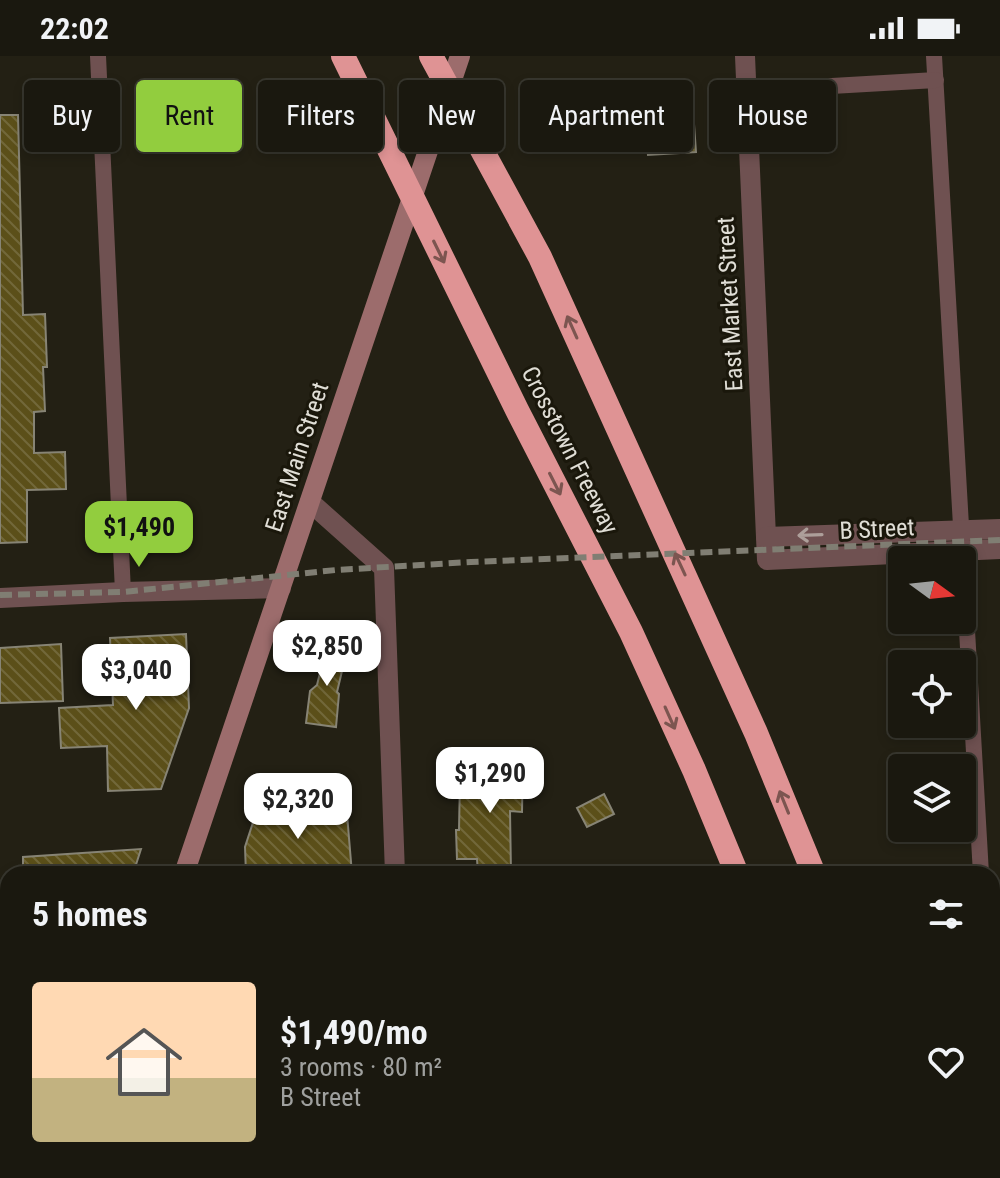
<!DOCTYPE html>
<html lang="en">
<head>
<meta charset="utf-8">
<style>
  :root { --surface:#1a180f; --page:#232118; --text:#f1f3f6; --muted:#9fa09e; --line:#38372f; --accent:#92cd3e }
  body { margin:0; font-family:"Roboto Condensed",sans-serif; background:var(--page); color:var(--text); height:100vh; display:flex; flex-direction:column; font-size:30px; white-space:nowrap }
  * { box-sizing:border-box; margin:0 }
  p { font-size:26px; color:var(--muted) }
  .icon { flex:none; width:44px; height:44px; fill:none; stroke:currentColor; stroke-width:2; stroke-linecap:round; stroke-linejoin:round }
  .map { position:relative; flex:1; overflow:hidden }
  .side { position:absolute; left:0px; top:810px; width:1000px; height:312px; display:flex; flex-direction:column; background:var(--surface); border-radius:24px 24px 0 0; box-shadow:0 4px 12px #0003,0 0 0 2px var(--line) }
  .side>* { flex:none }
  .guide { position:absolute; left:24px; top:24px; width:952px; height:72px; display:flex; gap:16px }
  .needle { width:52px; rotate:105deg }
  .fabs { position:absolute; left:888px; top:490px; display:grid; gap:16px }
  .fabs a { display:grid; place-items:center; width:88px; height:88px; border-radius:8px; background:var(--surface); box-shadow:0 4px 12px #0003,0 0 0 2px var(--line); font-size:40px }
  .price { position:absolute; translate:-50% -68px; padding:0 18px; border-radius:16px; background:#fff; color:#222; font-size:26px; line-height:52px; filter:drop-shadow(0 2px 4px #0008) }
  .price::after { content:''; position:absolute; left:50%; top:48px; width:24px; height:18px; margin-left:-12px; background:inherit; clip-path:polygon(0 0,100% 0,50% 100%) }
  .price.active { background:var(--accent); color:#111 }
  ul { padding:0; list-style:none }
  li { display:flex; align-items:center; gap:24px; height:200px; padding:0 32px }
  li span { display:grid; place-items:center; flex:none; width:224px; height:160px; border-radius:8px; color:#555 }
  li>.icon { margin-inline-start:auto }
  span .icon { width:96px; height:96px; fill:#fffc; stroke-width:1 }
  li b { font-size:34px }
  h2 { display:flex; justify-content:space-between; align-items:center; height:96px; padding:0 32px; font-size:34px }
  .pill { padding:0 28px; border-radius:8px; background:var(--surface); box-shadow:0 4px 12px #0003,0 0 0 2px var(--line); font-size:28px; line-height:72px }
  .pill.active { background:var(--accent); color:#111 }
  .status { display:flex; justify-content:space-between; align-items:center; height:56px; padding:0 40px; background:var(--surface); direction:ltr }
  .status svg { height:22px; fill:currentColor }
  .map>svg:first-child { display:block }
</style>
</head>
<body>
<div class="status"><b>22:02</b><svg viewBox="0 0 49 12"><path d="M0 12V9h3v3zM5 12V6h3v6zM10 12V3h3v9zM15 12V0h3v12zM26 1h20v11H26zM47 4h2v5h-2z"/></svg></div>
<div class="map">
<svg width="1000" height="1122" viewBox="0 0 1000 1122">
  <defs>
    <pattern id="building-back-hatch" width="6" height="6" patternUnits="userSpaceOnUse" patternTransform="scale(2)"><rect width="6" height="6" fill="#5b4f19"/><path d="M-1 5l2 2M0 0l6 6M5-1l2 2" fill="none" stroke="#72683a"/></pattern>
  </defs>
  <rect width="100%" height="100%" fill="#232014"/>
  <g fill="url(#building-back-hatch)" stroke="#878475" stroke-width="2">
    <polygon points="692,40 696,96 648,99 643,44"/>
    <polygon points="0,59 18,59 23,259 45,258 47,311 43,311 45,355 34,356 34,397 65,396 66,433 27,434 27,486 0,487"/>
    <polygon points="186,578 189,652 161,733 108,735 107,690 61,692 59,652 113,649 110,582"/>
    <polygon points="328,585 348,590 337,636 339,638 336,671 306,667 310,635 317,629"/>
    <polygon points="61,588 63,645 0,647 0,592"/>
    <polygon points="483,701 523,702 522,756 510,755 511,818 478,818 477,803 457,803 456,774 459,774 460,723 483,724"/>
    <polygon points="604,738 614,758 587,771 577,752"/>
    <polygon points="318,745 319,760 347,758 352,818 246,818 245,791 259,748"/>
    <polygon points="141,793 133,818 23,818 23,801"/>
  </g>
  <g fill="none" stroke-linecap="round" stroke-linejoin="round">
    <g stroke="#6f5151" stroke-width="16">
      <polyline points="98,0 123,536"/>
      <polyline points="934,0 981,818"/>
      <polyline points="746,35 936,24"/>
      <polyline points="992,922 1000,931"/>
      <polyline points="603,1114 604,1122"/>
    </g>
    <g stroke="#6f5151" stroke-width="20">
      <polyline points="745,0 767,504 1000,493"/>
      <polyline points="310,446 384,512 395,818"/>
      <polyline points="766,481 1000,473"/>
      <polyline points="0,542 123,536 281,532"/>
      <polyline points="411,1114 412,1122"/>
      <polyline points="0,1119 84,1115"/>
    </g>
    <g stroke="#9c6c6c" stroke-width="20">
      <polyline points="184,818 460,0"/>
      <polyline points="82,1122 84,1114"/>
    </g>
    <g stroke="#df9394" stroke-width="24">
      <polyline points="343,0 517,354 631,576 694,714 737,818"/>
      <polyline points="431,0 540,201 756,677 814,818"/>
      <polyline points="839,1114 841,1122"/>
      <polyline points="914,1114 917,1122"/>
    </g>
    <polyline stroke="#807e73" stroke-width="6" stroke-dasharray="12 6" stroke-linecap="butt" points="0,539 123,536 336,514 471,506 1000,484"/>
  </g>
  <defs><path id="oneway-shaft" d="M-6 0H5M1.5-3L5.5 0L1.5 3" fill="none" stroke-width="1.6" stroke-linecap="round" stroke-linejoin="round" transform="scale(2)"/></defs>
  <g stroke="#7c5550">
    <use href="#oneway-shaft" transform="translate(439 196) rotate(64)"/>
    <use href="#oneway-shaft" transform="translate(572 271) rotate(-114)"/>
    <use href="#oneway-shaft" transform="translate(555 428) rotate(63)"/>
    <use href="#oneway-shaft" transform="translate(680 508) rotate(-115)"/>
    <use href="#oneway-shaft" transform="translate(670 662) rotate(66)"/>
    <use href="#oneway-shaft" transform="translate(784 746) rotate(-112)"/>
  </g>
  <use stroke="#ad9f9a" href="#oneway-shaft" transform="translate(810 479) rotate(178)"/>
  <g text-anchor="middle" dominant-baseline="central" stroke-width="6" stroke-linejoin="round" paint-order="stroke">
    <g font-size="24" fill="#e0ded6" stroke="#1a170b">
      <text transform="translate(730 248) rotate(-93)">East Market Street</text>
      <text transform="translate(570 394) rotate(63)">Crosstown Freeway</text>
      <text transform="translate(297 401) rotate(-72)">East Main Street</text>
      <text transform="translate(877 473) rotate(-3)">B Street</text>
    </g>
  </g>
</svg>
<div class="fabs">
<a><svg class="needle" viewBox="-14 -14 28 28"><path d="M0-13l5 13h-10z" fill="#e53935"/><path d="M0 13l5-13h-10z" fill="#9fa09e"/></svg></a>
<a><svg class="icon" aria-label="locate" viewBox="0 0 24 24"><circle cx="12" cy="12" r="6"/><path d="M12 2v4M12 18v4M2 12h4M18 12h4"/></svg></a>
<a><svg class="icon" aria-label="layers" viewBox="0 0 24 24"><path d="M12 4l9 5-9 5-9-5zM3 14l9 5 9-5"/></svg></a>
</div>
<b class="price active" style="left:139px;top:513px">$1,490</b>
<b class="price" style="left:327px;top:632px">$2,850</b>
<b class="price" style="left:136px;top:656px">$3,040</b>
<b class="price" style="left:490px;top:759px">$1,290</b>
<b class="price" style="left:298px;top:785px">$2,320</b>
<div class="guide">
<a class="pill">Buy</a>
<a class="pill active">Rent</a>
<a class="pill">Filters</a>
<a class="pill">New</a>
<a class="pill">Apartment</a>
<a class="pill">House</a>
</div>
<section class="side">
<h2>5 homes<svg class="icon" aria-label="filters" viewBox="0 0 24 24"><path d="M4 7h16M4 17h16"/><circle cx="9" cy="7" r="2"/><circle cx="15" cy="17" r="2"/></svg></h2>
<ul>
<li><span style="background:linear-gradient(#ffd9b3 60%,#c2b280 0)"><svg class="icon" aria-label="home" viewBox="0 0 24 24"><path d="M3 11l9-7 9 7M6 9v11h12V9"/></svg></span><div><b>$1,490/mo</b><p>3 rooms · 80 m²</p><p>B Street</p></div><svg class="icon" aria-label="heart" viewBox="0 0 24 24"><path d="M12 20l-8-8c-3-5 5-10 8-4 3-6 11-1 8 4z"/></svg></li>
</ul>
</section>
</div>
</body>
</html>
